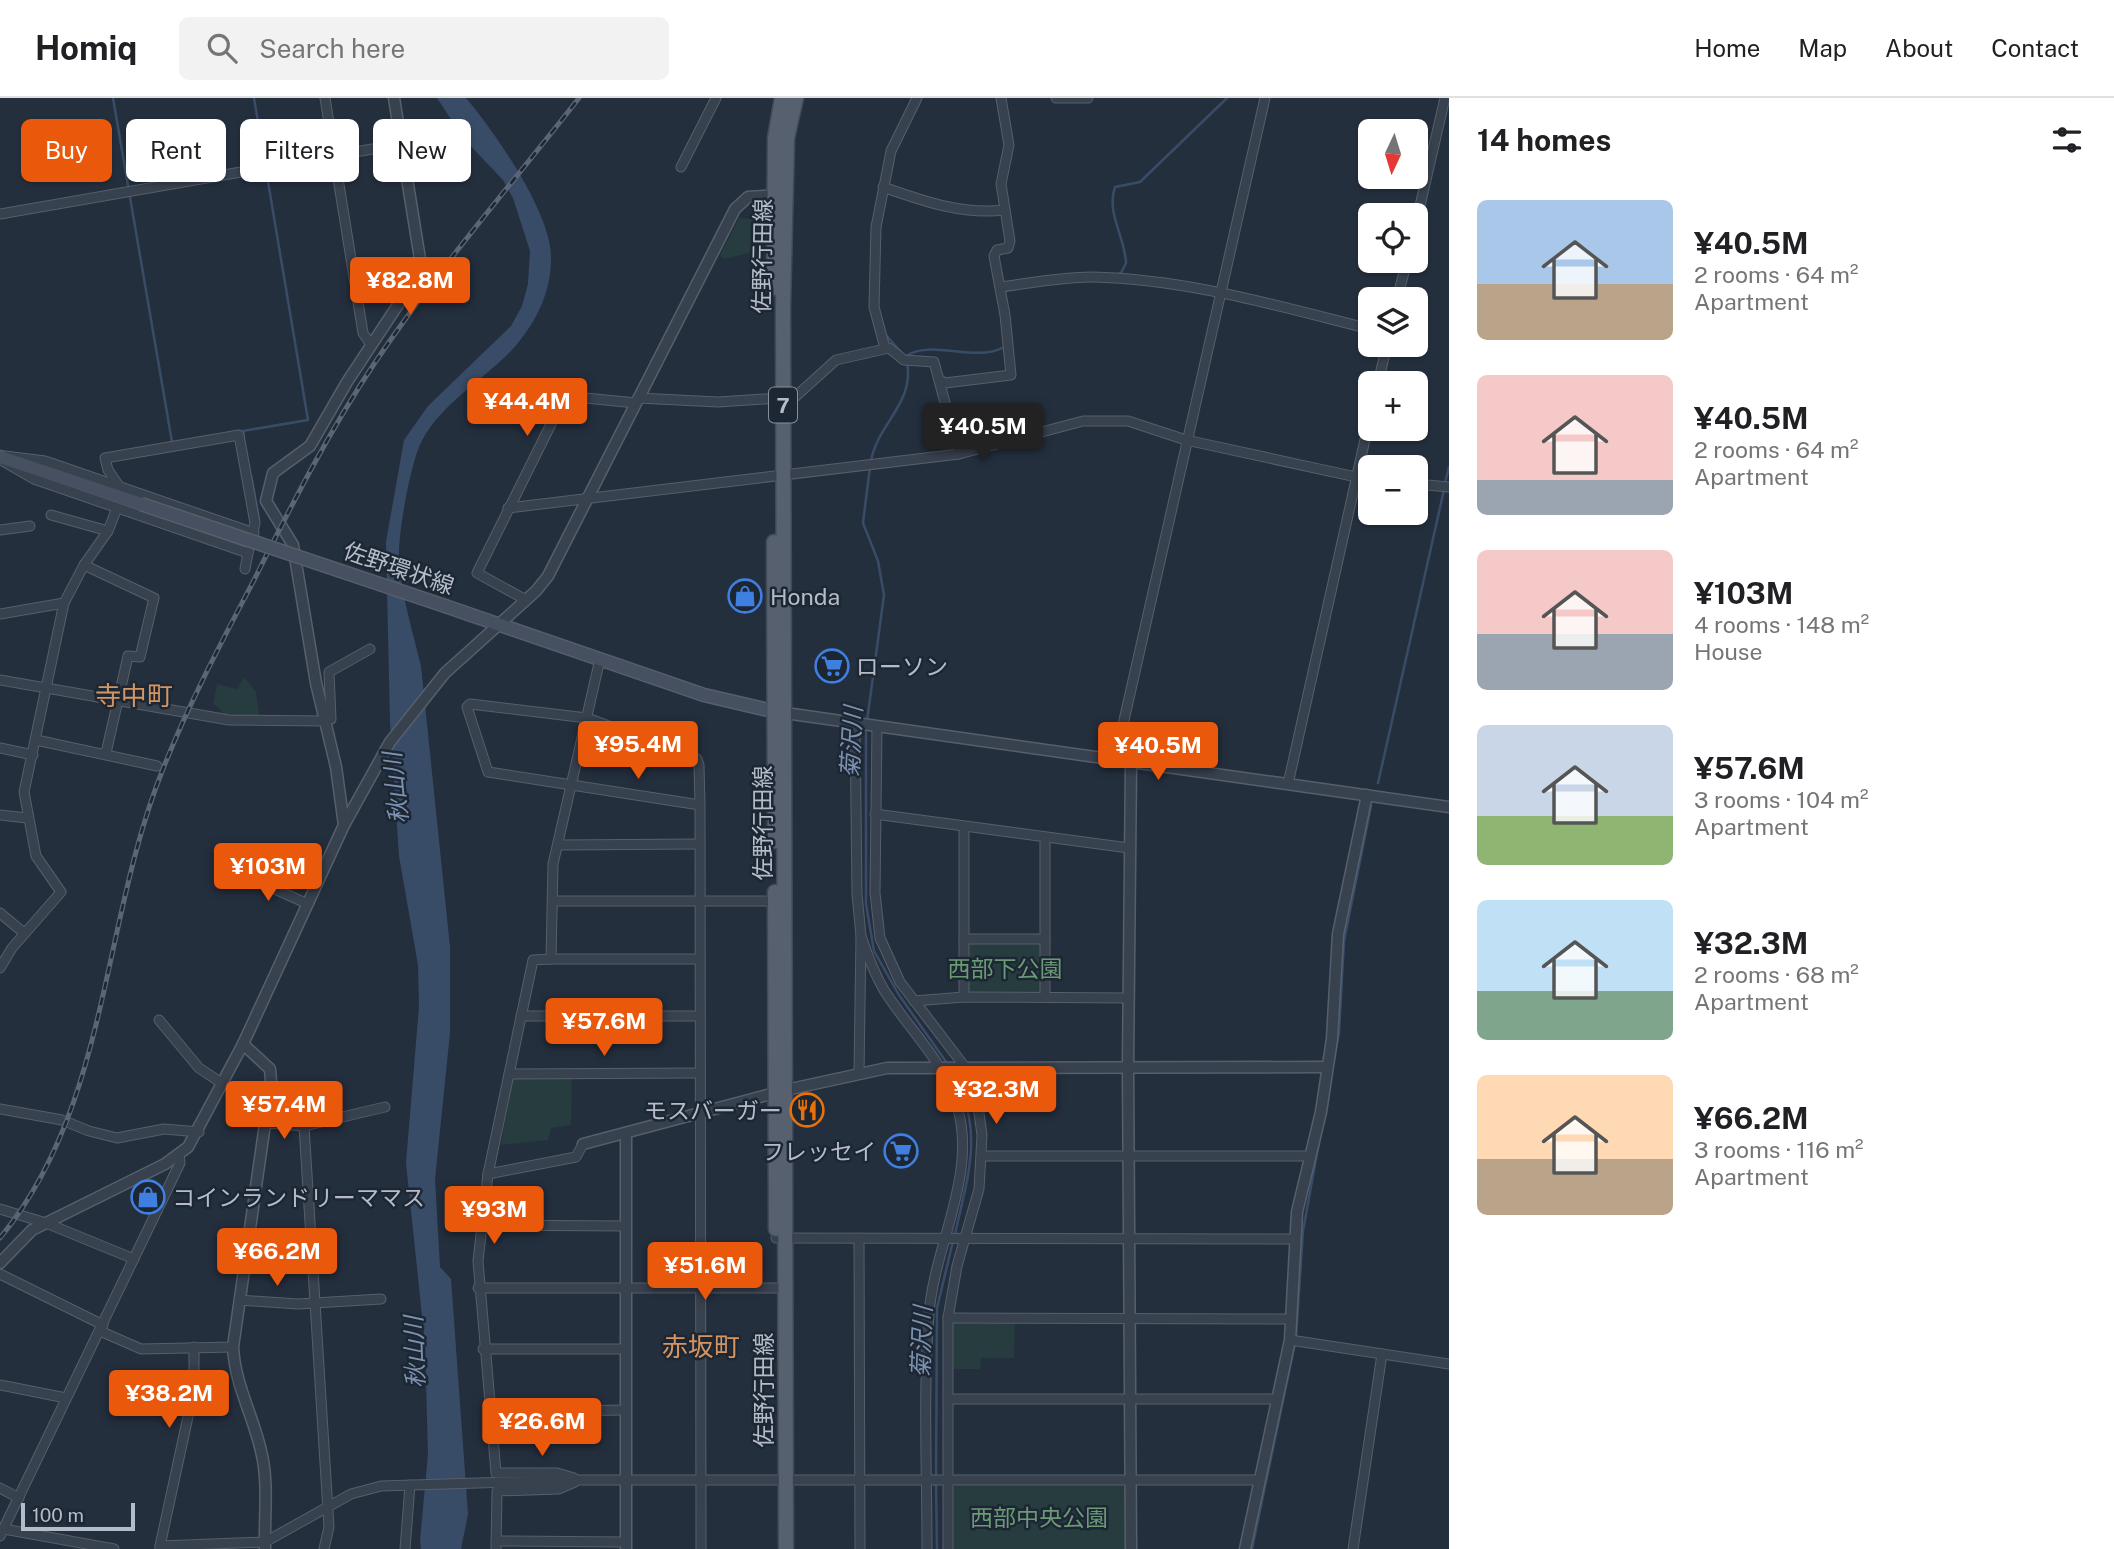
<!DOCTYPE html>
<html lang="en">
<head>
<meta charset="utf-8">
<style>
  :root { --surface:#fff; --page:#f2f2f2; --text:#202124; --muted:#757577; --line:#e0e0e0; --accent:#ea580c }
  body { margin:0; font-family:"Public Sans","Noto Sans JP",sans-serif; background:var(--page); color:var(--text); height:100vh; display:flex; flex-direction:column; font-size:26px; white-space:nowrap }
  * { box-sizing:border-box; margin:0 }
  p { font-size:23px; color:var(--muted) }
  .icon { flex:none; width:38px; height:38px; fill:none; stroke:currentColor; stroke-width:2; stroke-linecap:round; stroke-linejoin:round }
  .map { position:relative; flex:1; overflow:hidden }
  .drawer { display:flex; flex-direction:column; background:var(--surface); width:665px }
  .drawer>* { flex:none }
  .hud { position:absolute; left:21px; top:21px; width:665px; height:63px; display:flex; gap:14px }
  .needle { width:46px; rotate:184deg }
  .controls { position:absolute; left:1358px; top:21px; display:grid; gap:14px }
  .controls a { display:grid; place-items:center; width:70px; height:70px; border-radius:10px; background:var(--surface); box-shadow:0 2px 5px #0004; font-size:35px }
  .scale { position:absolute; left:21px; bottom:18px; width:114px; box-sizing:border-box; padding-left:7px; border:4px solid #b4bcc9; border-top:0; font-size:19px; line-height:24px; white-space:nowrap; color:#b4bcc9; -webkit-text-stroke:5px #1d2633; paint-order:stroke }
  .price { position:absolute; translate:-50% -60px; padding:0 16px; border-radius:7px; background:var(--accent); color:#fff; font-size:23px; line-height:46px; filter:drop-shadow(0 2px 4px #0008) }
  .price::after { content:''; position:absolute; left:50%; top:42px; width:21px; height:16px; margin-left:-10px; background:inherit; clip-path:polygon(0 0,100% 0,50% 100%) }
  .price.current { background:#222; color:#fff }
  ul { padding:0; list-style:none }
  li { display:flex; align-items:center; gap:21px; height:175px; padding:0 28px }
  li span { display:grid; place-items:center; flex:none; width:196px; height:140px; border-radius:10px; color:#555 }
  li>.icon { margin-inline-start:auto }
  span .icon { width:84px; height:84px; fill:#fffc; stroke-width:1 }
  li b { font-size:30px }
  h2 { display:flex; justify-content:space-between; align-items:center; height:84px; padding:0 28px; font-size:30px }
  .pill { padding:0 24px; border-radius:10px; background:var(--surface); box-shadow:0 2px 5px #0004; font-size:24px; line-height:63px }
  .pill.current { background:var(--accent); color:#fff }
  header { display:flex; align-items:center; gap:42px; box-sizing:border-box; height:98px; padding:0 35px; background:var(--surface); border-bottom:2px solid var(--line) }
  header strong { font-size:33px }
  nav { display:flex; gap:38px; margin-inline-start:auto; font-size:24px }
  .search { width:490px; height:63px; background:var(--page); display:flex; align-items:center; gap:18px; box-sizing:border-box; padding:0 24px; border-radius:10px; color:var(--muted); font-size:26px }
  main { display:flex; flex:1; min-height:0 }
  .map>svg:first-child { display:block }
</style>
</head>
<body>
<header>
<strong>Homiq</strong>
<div class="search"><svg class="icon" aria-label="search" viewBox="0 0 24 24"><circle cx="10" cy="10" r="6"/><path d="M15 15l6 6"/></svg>Search here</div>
<nav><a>Home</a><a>Map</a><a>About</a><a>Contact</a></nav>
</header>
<main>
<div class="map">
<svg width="1449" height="1451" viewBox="0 0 1449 1451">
  <rect width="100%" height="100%" fill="#242f3e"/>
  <g fill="#263c3f">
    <polygon points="739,120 765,121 764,151 725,161 720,158"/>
    <polygon points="244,579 256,594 260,621 228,620 213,605 217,586 237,591"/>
    <polygon points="970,843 1041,845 1041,892 1037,895 972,896 968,893"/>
    <polygon points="513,979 572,979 571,1027 551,1030 548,1042 501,1047"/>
    <polygon points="955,1223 1015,1223 1014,1260 981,1260 980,1271 952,1271 952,1228"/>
    <polygon points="1120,1386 1125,1390 1125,1451 953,1451 953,1390 957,1387"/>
  </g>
  <path fill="#394c67" d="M437,0H466C494,33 550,113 551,158C552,194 535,227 511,253C482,283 436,309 419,349C410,371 398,435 399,459C399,488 414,539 421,568L450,849V935L435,1081L440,1169L451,1181L468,1416L461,1451H421L420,1443L428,1356L425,1246L406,1065L419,909L418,867L399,758L390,624L386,444L404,342L428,308L511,228L522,208L528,186L530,153L513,100L503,82L464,41Z"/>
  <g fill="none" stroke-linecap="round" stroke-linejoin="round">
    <g stroke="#394c67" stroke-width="2.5">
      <polyline points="113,0 172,344"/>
      <polyline points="903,37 921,0"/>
      <path d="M1116,177L1121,175L1126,165C1125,139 1106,115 1115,89L1140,84L1227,0"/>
      <polyline points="884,235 901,254"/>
      <path d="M906,258C930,241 977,265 1004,249"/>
      <polyline points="244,339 243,333 308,322 254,0"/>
      <path d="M871,363C878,325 915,305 907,264"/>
      <polyline points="251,377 259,421"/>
      <polyline points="1445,385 1449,369"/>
      <polyline points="867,623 884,497 878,463 863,425 870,369"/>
      <polyline points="866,630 866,806 874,853 899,897 949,968"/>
      <polyline points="1378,685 1444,392"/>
      <path d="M952,973C985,1032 968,1077 955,1136"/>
      <polyline points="1296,1239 1303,1133 1339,934 1344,843 1371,708"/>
      <polyline points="936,1379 937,1210 953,1143"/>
      <polyline points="936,1386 937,1451"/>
      <polyline points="1252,1451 1295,1245"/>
    </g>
    <defs>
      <g id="minor">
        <polyline points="325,0 363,235 371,247"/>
        <polyline points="1056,0 1088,0"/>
        <polyline points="681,69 716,0"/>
        <path d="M883,89C923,103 962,117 1005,112"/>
        <polyline points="0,116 401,46"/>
        <polyline points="1416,125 1445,0"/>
        <path d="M1001,189C1031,185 1061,179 1092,179C1187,181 1278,208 1370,231"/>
        <polyline points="1397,201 1407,163"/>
        <polyline points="885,250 874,209 876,129 891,53 917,0"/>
        <polyline points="940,282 945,285 1011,277 1005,217 994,158 997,152 1008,150 1010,143 1001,86 1009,47 1001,0"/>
        <polyline points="1378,285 1387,247"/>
        <polyline points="638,300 718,304 795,299 836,262 889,250 904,262 934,264 959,356"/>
        <polyline points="5,358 45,363 254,435"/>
        <polyline points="1,362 34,381 248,455 255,425 239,337 105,360 108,372 119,388"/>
        <polyline points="1416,386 1449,389"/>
        <polyline points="508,410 959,356 1083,323 1128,323 1186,342 1370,382"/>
        <polyline points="51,417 108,433"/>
        <polyline points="0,432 30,428"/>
        <polyline points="84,467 154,500 140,559 128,558 106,655"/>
        <polyline points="245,471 248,455"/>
        <polyline points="526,502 477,475 565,298 636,305"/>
        <polyline points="0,516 64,505"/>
        <polyline points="0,582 229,622 324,623 331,621 329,574 370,551"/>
        <polyline points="855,625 857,796 861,838 859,974"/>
        <polyline points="877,628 875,795 880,840 900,884 965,969 978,1008 982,1037 979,1091 957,1168 948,1220 948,1451"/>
        <polyline points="36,642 157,668"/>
        <polyline points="0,650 33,657"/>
        <polyline points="1115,662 1265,0"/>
        <polyline points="1288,686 1370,319"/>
        <polyline points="700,707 488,674 467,609 470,606 587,620 697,661 699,667 700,707 701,1451"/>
        <polyline points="875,716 1129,750"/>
        <polyline points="0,717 27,720"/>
        <polyline points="964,729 964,899"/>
        <polyline points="558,747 699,746"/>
        <polyline points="241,776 308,806"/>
        <polyline points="553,803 779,803"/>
        <polyline points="0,815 24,835"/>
        <path d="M861,838C867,856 874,875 884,892C909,932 943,961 957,1008C978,1076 934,1148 929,1216C923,1294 927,1373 927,1451"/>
        <polyline points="964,841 1045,841"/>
        <polyline points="551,861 700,861"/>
        <polyline points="0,870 12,850 61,794 36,758 24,694 64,505 84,467 108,433 117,410"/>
        <polyline points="1045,899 1045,740"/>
        <polyline points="914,903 964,899 1129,900"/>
        <polyline points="521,918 700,918"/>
        <polyline points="159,922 199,970 223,986"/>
        <polyline points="509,976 700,975"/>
        <polyline points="0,1011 62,1022 89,1033 117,1040 164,1031 199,1034"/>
        <polyline points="266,1025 304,1028 385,1009"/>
        <polyline points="304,1028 329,1429 324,1451"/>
        <polyline points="982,1058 1310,1058"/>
        <polyline points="488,1076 533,862 551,861 553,766 600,561"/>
        <polyline points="0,1111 46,1125 134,1161"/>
        <polyline points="482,1127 626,1128"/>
        <polyline points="776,1140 1294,1141"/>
        <polyline points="859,1140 860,1451"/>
        <polyline points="0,1176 103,1227"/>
        <polyline points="478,1190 785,1190"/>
        <polyline points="239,1202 298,1206 381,1201"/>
        <polyline points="948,1220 1291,1221"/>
        <polyline points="100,1233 141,1251 233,1249"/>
        <polyline points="1290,1242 1449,1266"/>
        <polyline points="483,1251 626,1251"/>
        <polyline points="0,1287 66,1300"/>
        <polyline points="948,1301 1275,1301"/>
        <polyline points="491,1314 626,1312"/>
        <polyline points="574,1380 557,1375 496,1375 478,1163 488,1076 576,1059 583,1046"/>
        <polyline points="0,1390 19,1400"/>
        <polyline points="4,1431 114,1451"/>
        <polyline points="0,1438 180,1065 179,1057"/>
        <polyline points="496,1443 626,1444"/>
        <polyline points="160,1448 194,1291 194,1249"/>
        <polyline points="160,1451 160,1448 265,1444 351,1396 381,1388 579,1382 1259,1382"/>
        <polyline points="405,1451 410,1387"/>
        <polyline points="496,1451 497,1393 559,1391 575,1384"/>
        <polyline points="1353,1451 1382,1256"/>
      </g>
      <g id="tertiary">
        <polyline points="785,615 1449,709"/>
        <polyline points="1131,664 1128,968 1131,1451"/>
        <polyline points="344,727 336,669 316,585 293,447 266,403 273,375 310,348 347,284 417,178 420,161 394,0"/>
        <path d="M243,946L270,971L271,984L233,1249C235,1287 253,1317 261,1353C269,1384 264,1419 265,1451"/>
        <polyline points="626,1035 626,1451"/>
        <polyline points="583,1046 786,992 887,970 1327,969"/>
        <polyline points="0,1165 32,1132 165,1066 188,1049 243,946 344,727 390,644 445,575 536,493 548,478 735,111 748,99 780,97"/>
        <polyline points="1245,1451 1290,1242 1297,1114 1321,1014 1332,941 1338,836 1367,697"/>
      </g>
      <g id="secondary">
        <polyline points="0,359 141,406"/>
        <polyline points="448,509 704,597 781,615"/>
      </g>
      <g id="primary">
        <polyline points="774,190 775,40 782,0"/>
        <polyline points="774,444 775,743"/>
        <polyline points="775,794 776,1131"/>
        <polyline points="786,1451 783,208 787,40 796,0"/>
      </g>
    </defs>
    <use href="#minor" stroke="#565f6c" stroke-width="11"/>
    <use href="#tertiary" stroke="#565f6c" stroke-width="13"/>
    <use href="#secondary" stroke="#565f6c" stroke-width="15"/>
    <use href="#primary" stroke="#414a57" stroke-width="17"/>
    <use href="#minor" stroke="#38414e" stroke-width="9"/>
    <use href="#tertiary" stroke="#38414e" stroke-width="10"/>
    <use href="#secondary" stroke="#465061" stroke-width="12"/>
    <use href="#primary" stroke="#56606e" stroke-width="14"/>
    <defs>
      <path id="rail" d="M0,1140C109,1008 101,825 163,671C188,607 221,545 253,484C291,408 329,333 376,263C438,171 511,87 579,0"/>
    </defs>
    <use href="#rail" stroke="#5a6575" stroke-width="5"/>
    <use href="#rail" stroke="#1d2633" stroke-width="2.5" stroke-dasharray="8" stroke-linecap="butt"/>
    <defs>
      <polyline id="secondary-bridge" points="141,406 448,509"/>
    </defs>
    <use href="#secondary-bridge" stroke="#565f6c" stroke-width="15" stroke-linecap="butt"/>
    <use href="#secondary-bridge" stroke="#465061" stroke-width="12"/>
  </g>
  <defs>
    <symbol id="shop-ring" viewBox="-11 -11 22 22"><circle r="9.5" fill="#1d2633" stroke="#3f7fe0" stroke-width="1.5"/><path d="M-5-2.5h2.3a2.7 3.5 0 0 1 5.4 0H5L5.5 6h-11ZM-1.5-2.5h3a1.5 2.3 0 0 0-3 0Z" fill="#3f7fe0"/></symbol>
    <symbol id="supermarket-ring" viewBox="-11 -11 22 22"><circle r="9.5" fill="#1d2633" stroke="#3f7fe0" stroke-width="1.5"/><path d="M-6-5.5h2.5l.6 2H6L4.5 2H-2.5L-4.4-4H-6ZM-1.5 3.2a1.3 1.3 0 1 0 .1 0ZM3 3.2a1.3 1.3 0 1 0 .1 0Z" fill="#3f7fe0"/></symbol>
    <symbol id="restaurant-ring" viewBox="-11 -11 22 22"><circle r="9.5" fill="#1d2633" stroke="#e8710a" stroke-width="1.5"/><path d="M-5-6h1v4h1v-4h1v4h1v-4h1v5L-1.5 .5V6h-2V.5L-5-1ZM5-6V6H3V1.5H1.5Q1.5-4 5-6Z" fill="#e8710a"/></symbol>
  </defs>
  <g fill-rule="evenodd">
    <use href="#shop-ring" x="726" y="479" width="38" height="38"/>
    <use href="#supermarket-ring" x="813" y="549" width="38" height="38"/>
    <use href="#restaurant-ring" x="788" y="993" width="38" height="38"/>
    <use href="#supermarket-ring" x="882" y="1034" width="38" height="38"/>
    <use href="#shop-ring" x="129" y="1080" width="38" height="38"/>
  </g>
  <g text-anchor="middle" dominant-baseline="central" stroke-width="5" stroke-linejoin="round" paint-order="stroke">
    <rect fill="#1d2633" stroke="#878f9c" stroke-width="2" x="769" y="289.5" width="28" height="35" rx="5"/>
    <g font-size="21" font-weight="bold" fill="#b4bcc9">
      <text x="783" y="307">7</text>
    </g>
    <g font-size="23" fill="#b4bcc9" stroke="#1d2633">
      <text transform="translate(762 158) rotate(-89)">佐野行田線</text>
      <text transform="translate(399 470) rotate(19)">佐野環状線</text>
      <text transform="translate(762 725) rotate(-90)">佐野行田線</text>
      <text transform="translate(763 1292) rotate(-90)">佐野行田線</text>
    </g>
    <g font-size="23" fill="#b4bcc9" stroke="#1d2633" text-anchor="start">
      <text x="770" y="498">Honda</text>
      <text x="856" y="568">ローソン</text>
      <text x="782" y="1012" text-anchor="end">モスバーガー</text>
      <text x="876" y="1053" text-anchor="end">フレッセイ</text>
      <text x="172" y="1099">コインランドリーママス</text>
    </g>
    <g font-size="23" fill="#6b9a76" stroke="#1d2633">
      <text x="1005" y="870">西部下公園</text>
      <text x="1039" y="1419">西部中央公園</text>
    </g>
    <g font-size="24" font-style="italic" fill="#7c92b1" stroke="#1d2633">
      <text transform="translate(851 644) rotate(-87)">菊沢川</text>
      <text transform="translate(395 690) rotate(-96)">秋山川</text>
      <text transform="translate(921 1244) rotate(-88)">菊沢川</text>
      <text transform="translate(414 1254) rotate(-92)">秋山川</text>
    </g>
    <g font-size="26" fill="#d59563" stroke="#1d2633">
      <text x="134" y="597">寺中町</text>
      <text x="701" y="1248">赤坂町</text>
    </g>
  </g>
</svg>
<div class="controls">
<a><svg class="needle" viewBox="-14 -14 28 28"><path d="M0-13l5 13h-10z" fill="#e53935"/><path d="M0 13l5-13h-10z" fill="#757577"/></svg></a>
<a><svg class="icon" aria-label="locate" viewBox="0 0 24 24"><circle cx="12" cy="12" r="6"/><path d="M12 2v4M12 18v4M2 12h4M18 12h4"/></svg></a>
<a><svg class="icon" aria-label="layers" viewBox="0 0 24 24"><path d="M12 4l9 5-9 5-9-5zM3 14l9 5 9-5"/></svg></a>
<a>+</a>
<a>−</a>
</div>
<div class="scale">100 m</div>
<b class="price" style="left:410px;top:219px">¥82.8M</b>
<b class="price" style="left:527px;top:340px">¥44.4M</b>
<b class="price current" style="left:983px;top:365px">¥40.5M</b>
<b class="price" style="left:638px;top:683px">¥95.4M</b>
<b class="price" style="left:1158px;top:684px">¥40.5M</b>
<b class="price" style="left:268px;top:805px">¥103M</b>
<b class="price" style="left:604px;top:960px">¥57.6M</b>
<b class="price" style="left:996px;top:1028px">¥32.3M</b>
<b class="price" style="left:284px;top:1043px">¥57.4M</b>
<b class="price" style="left:494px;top:1148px">¥93M</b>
<b class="price" style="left:277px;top:1190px">¥66.2M</b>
<b class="price" style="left:705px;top:1204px">¥51.6M</b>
<b class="price" style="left:169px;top:1332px">¥38.2M</b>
<b class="price" style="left:542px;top:1360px">¥26.6M</b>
<div class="hud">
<a class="pill current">Buy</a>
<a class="pill">Rent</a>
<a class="pill">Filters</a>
<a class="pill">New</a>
</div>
</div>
<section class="drawer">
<h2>14 homes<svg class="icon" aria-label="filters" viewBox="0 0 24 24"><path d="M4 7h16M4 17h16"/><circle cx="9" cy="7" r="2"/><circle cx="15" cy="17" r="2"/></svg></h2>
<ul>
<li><span style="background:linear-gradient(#a9c7e8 60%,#b9a48a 0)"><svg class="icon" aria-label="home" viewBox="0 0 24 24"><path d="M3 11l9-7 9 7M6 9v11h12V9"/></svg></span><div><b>¥40.5M</b><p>2 rooms · 64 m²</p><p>Apartment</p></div></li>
<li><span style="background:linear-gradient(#f6c9c9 75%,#9aa5b1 0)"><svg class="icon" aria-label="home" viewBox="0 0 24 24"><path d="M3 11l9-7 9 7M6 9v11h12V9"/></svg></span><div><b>¥40.5M</b><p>2 rooms · 64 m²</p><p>Apartment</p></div></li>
<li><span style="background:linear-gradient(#f6c9c9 60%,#9aa5b1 0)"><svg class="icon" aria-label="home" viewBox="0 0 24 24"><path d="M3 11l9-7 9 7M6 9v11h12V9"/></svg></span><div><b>¥103M</b><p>4 rooms · 148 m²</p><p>House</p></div></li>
<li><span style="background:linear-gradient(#c9d6e8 65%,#8fb573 0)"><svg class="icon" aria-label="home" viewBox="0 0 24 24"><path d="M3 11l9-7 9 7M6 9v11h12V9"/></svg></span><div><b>¥57.6M</b><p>3 rooms · 104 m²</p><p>Apartment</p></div></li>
<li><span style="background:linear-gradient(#bfe0f5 65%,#7fa58c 0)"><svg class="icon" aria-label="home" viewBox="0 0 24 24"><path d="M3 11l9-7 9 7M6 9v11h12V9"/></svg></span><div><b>¥32.3M</b><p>2 rooms · 68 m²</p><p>Apartment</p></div></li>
<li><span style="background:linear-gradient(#ffd9b3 60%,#b9a48a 0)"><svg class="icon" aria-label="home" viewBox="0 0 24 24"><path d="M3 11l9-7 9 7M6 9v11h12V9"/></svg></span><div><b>¥66.2M</b><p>3 rooms · 116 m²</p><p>Apartment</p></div></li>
</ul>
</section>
</main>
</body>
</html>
